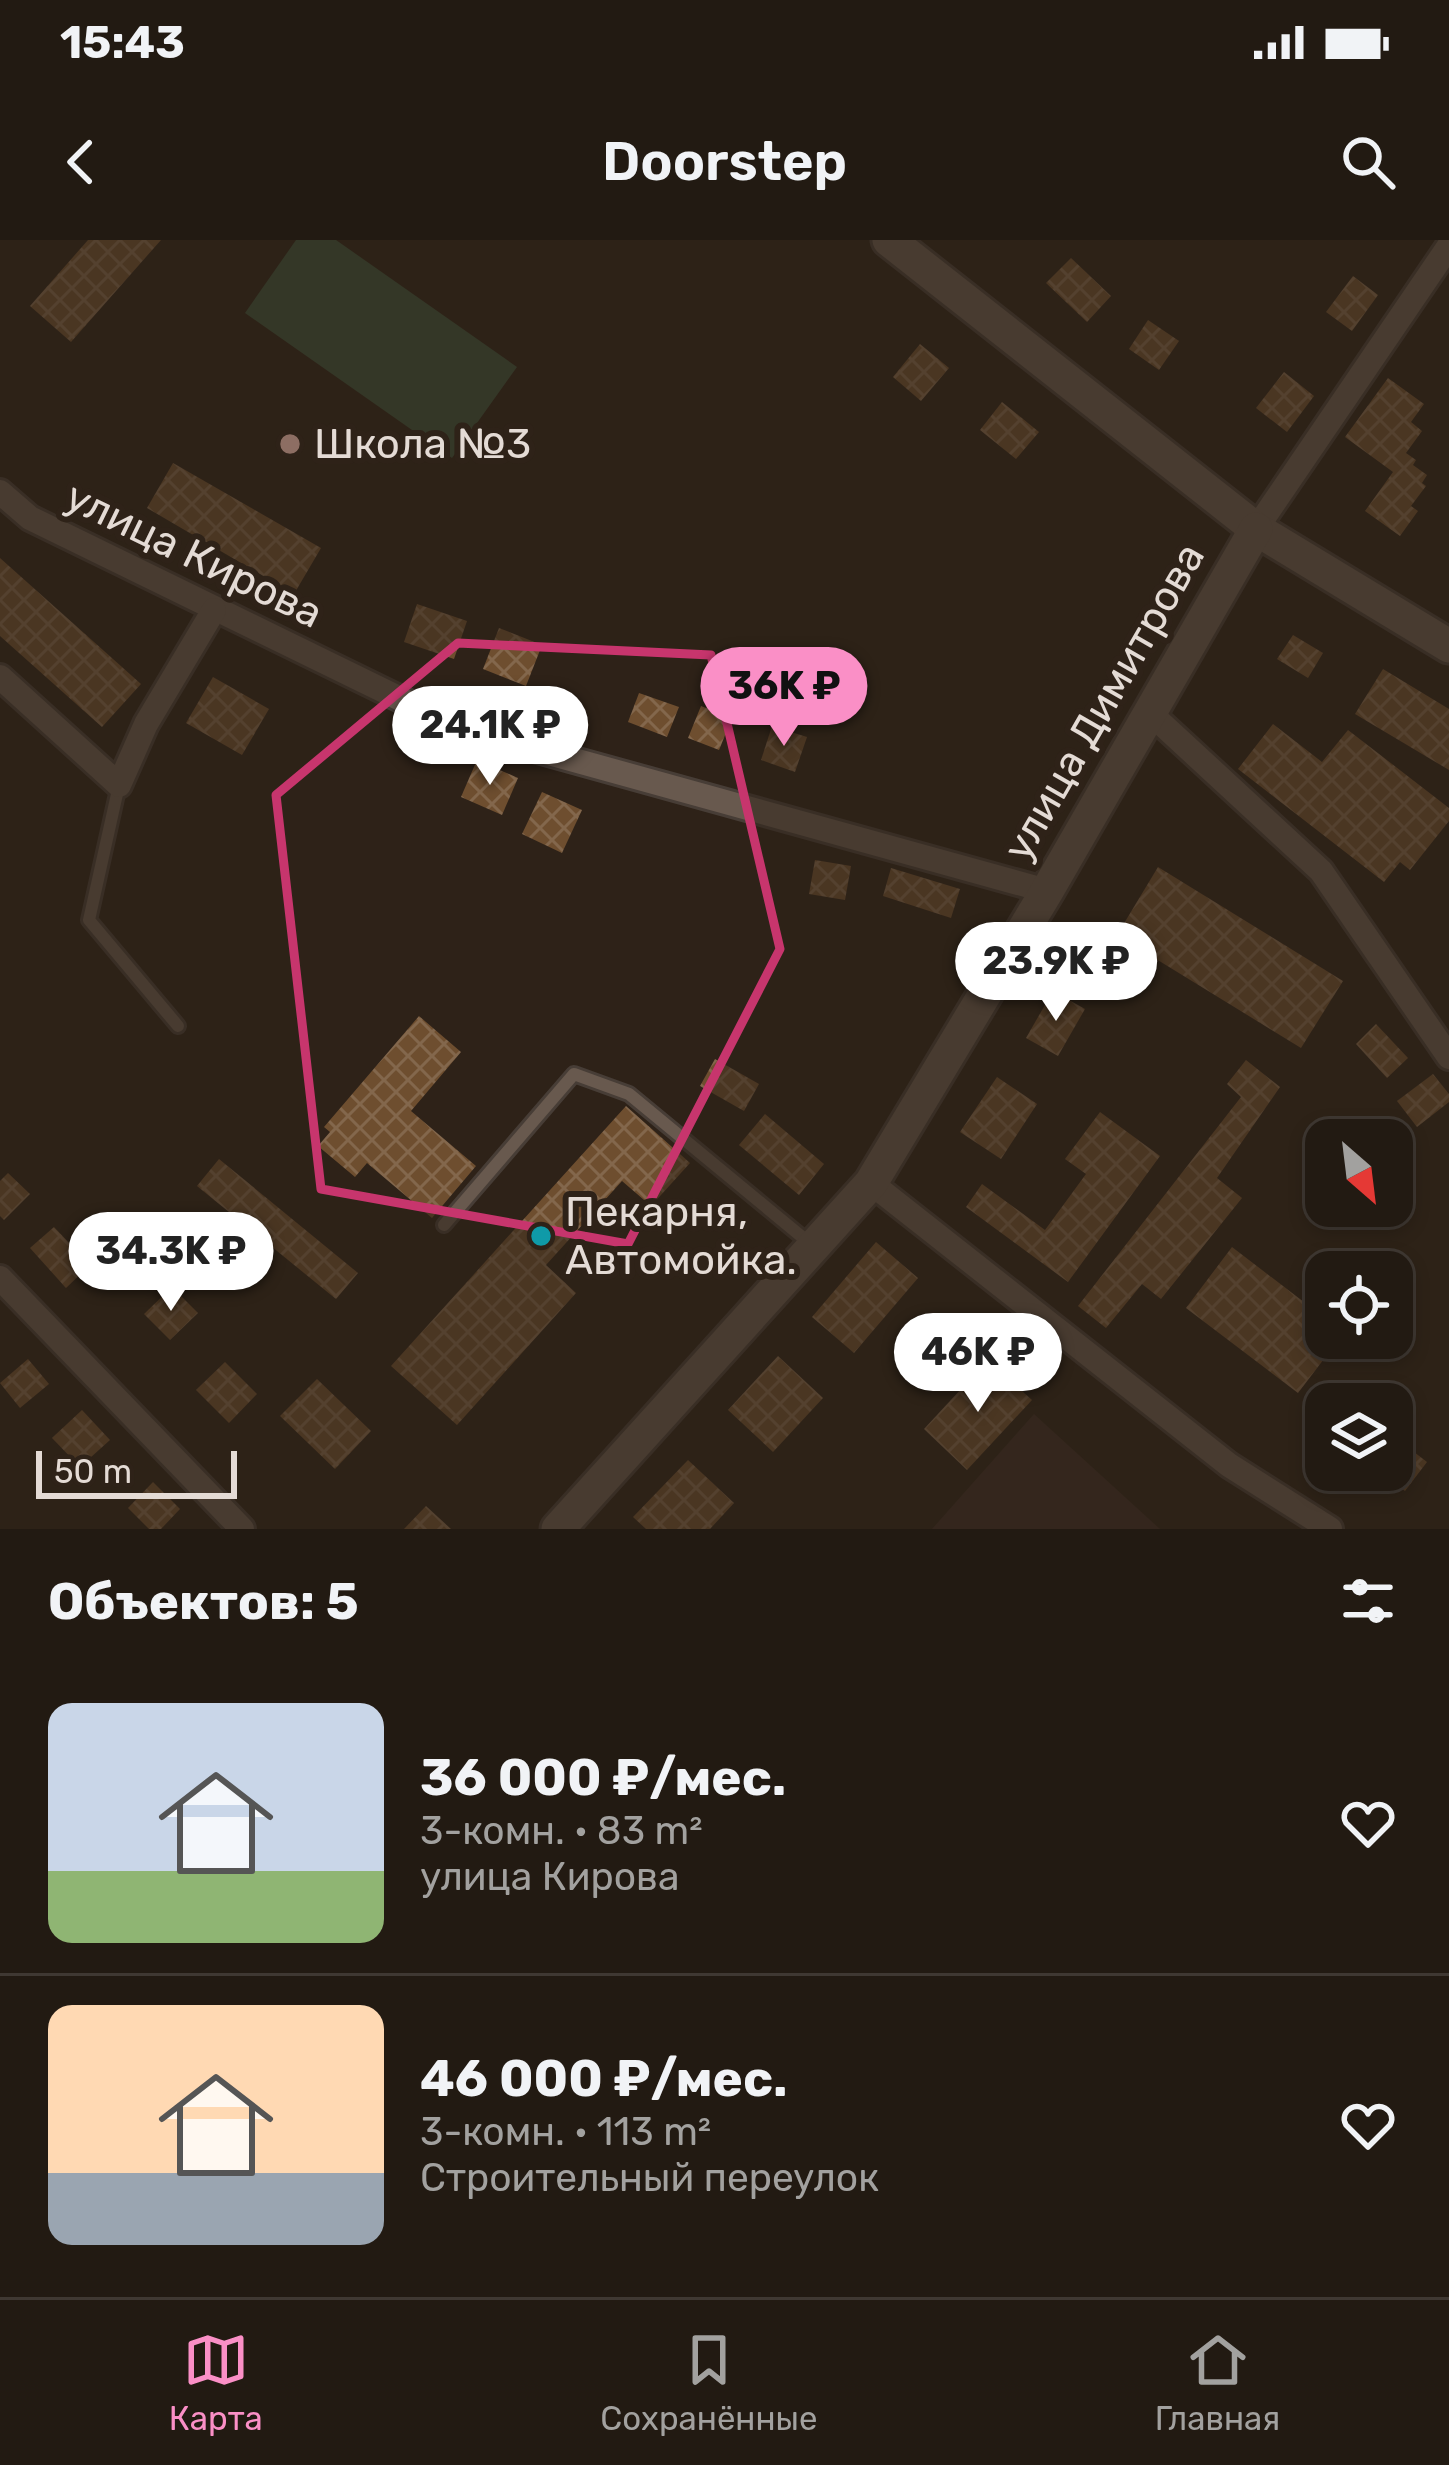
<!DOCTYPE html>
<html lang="ru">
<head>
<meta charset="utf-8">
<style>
  :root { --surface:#221a12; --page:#2a231b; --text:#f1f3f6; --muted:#a2a19f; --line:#3f3832; --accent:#fa8fc6 }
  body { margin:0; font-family:Rubik,sans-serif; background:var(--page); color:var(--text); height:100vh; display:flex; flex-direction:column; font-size:45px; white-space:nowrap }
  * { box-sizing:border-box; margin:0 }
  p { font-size:39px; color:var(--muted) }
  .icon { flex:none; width:66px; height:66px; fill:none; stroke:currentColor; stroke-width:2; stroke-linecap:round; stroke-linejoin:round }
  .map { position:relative; height:1289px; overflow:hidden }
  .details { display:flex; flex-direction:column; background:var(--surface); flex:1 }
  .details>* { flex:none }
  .needle { width:78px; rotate:152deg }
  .buttons { position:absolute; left:1305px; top:879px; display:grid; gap:24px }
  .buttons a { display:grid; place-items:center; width:108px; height:108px; border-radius:24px; background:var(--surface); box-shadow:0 6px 18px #0003,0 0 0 3px var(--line); font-size:60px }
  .scale { position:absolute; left:36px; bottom:30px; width:201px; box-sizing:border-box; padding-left:12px; border:6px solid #e4dbd5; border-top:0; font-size:33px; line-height:42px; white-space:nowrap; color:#e4dbd5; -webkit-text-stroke:9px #2e2218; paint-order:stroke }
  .price { position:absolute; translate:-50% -102px; padding:0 27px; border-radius:42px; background:#fff; color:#222; font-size:39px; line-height:78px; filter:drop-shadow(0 3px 6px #0008) }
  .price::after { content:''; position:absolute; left:50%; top:72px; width:36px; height:27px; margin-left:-18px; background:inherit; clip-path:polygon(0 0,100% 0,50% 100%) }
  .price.active { background:var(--accent); color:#111 }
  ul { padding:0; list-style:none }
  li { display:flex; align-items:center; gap:36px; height:300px; padding:0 48px }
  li+li { border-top:3px solid var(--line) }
  li span { display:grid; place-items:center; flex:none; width:336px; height:240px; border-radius:24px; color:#555 }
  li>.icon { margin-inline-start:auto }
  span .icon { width:144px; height:144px; fill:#fffc; stroke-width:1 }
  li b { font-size:51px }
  h2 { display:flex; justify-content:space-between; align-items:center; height:144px; padding:0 48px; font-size:51px }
  .status { display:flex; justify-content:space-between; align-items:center; height:84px; padding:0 60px; background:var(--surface); direction:ltr }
  .status svg { height:33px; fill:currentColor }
  header { display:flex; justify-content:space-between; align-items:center; height:156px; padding:0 48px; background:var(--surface); font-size:54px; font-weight:600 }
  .dock { display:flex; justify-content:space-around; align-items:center; height:168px; border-top:3px solid var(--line); background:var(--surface); font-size:33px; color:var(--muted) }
  .dock a { display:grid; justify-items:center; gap:6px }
  .dock .active { color:var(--accent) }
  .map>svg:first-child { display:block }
</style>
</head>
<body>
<div class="status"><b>15:43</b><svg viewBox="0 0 49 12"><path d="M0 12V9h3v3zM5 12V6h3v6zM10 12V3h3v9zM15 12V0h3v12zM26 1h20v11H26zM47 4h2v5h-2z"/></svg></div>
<header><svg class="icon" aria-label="back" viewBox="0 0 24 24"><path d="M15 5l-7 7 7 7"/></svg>Doorstep<svg class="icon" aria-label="search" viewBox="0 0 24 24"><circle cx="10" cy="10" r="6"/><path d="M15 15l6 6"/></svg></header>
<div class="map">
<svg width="1449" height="1289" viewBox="0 0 1449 1289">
  <defs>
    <pattern id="building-cross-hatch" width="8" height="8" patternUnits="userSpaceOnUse" patternTransform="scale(3)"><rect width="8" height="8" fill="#6e4e2f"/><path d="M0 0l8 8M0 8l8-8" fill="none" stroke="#83674c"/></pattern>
  </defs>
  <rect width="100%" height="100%" fill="#2e2218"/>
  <polygon fill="#3c2c24" points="1034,1174 1160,1289 932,1289"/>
  <polygon fill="#3c513b" points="296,0 336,0 517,127 452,218 245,73"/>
  <g fill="url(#building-cross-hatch)">
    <polygon points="88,0 161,0 71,102 30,66"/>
    <polygon points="1071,18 1111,56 1087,82 1046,43"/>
    <polygon points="1353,36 1378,55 1352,91 1326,72"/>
    <polygon points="1148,80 1179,101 1159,130 1129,109"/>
    <polygon points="920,104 949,128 921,161 893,137"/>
    <polygon points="1284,132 1314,156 1287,192 1256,168"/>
    <polygon points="1388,138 1424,164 1411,182 1422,191 1406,213 1416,220 1413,225 1427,235 1422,243 1426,246 1411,266 1418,271 1400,296 1365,271 1393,232 1345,197"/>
    <polygon points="1002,162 1039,192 1016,219 980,190"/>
    <polygon points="173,223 321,308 294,354 147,268"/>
    <polygon points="0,318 141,444 102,487 0,396"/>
    <polygon points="417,364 467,381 454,419 404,402"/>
    <polygon points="499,388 542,405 526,446 483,429"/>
    <polygon points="1293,395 1323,413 1308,438 1277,419"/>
    <polygon points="1383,429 1449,469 1449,530 1355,474"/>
    <polygon points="213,437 269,469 242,515 186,483"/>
    <polygon points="639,453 679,467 667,497 628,482"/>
    <polygon points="701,466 732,478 719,510 688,498"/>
    <polygon points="1273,484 1322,522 1348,490 1449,568 1449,581 1410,630 1400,622 1384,642 1238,529"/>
    <polygon points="772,486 807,497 795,532 761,520"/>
    <polygon points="477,520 518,538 502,575 461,557"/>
    <polygon points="542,552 582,570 562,613 522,594"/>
    <polygon points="815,620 851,626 845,660 809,654"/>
    <polygon points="1158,627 1343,741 1301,808 1117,695"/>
    <polygon points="891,628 960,649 951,678 883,656"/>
    <polygon points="1053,751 1085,769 1058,816 1026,798"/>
    <polygon points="419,776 461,812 411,871 476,926 432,978 367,923 355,937 318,906 330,892 324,887"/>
    <polygon points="1376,784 1408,818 1387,838 1356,804"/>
    <polygon points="715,819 759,844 744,871 700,846"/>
    <polygon points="1246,820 1280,847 1217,938 1242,958 1161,1059 1142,1044 1106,1088 1078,1066 1241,857 1227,844"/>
    <polygon points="1433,834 1449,854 1449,862 1417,887 1397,861"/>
    <polygon points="997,837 1037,864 1001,919 960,892"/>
    <polygon points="626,866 690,923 651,966 622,941 546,1025 576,1053 457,1185 391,1126"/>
    <polygon points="1100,872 1160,916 1068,1042 966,967 982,944 1045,990 1086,934 1065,919"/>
    <polygon points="765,874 824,924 799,955 739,905"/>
    <polygon points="219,919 358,1033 336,1059 197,946"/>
    <polygon points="8,933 30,954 4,980 0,976 0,941"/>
    <polygon points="54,987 90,1025 66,1048 30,1008"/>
    <polygon points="876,1002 918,1038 854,1113 812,1077"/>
    <polygon points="1232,1007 1326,1079 1326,1098 1340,1098 1298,1153 1186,1068"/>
    <polygon points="172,1047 198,1073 170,1100 144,1074"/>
    <polygon points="778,1116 823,1158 773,1212 728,1170"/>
    <polygon points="28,1119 49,1144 20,1168 0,1143"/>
    <polygon points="988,1120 1032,1160 967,1230 924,1189"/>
    <polygon points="225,1122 257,1154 229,1183 196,1150"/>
    <polygon points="317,1139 371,1191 335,1229 280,1176"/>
    <polygon points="82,1170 110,1200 80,1227 52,1198"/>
    <polygon points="1392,1195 1427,1222 1405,1251 1378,1230 1392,1230"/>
    <polygon points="688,1220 734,1263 710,1289 646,1289 633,1277"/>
    <polygon points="153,1242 180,1269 161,1289 149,1289 128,1268"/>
    <polygon points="426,1266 451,1289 404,1289"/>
  </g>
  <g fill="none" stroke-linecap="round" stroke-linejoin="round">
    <defs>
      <g id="lane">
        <polyline points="119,545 89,680 178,786"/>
        <polyline points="444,985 574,834 629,854 813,1006"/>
      </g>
      <g id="street">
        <polyline points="0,252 30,278 462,489 1047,651"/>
        <polyline points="1256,289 1449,6"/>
        <polyline points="0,437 119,545 146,484 214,370"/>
        <polyline points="1150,473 1321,631 1449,817"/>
        <polyline points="871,943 1229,1225 1330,1289"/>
        <polyline points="0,1038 242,1289"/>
      </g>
      <g id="secondary">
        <polyline points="889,0 1256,289 1449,406"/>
        <polyline points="558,1289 871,943 1047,651 1256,289"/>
      </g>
    </defs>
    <use href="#lane" stroke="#473d36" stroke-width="18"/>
    <use href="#street" stroke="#473d36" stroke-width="30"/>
    <use href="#secondary" stroke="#473d36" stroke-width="39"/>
    <use href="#lane" stroke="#68594e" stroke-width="12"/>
    <use href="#street" stroke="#68594e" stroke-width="24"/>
    <use href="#secondary" stroke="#68594e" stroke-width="33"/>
  </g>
  <path d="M0 0H1449V1289H0ZM458,403L711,415L780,709L628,1004L321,949L276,555Z" fill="#2e2218" fill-opacity=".55" fill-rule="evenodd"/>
  <path fill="none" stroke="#c7356d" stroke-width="9" stroke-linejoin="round" d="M458,403L711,415L780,709L628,1004L321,949L276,555Z"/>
  <circle fill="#8d6e63" stroke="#2e2218" stroke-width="4.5" cx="290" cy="204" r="12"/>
  <circle fill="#0f9aa8" stroke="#2e2218" stroke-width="4.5" cx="541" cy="996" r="12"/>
  <g text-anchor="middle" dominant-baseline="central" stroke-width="12" stroke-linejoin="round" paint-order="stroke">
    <g font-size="42" fill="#e4dbd5" stroke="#2e2218" text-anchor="start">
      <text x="314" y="204">Школа №3</text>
      <text x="565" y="972">Пекарня,<tspan x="565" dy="48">Автомойка.</tspan></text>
    </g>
    <g font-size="42" fill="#e4dbd5" stroke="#2e2218">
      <text transform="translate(194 315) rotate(26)">улица Кирова</text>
      <text transform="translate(1104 462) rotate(-60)">улица Димитрова</text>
    </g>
  </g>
</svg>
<div class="buttons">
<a><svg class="needle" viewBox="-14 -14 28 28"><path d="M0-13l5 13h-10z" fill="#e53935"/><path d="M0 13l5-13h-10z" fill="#a2a19f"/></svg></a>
<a><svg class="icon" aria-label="locate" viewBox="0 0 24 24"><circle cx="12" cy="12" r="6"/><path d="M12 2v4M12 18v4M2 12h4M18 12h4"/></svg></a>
<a><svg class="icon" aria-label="layers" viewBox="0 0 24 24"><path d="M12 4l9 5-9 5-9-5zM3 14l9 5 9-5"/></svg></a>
</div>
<div class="scale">50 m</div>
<b class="price active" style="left:784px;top:509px">36K ₽</b>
<b class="price" style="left:490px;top:548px">24.1K ₽</b>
<b class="price" style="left:1056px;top:784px">23.9K ₽</b>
<b class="price" style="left:171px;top:1074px">34.3K ₽</b>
<b class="price" style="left:978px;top:1175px">46K ₽</b>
</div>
<section class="details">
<h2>Объектов: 5<svg class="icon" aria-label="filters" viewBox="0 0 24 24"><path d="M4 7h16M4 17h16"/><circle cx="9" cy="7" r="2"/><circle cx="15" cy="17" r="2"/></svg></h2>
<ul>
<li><span style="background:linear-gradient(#c9d6e8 70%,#8fb573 0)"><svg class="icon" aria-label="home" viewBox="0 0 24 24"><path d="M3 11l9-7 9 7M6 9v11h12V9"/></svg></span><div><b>36 000 ₽/мес.</b><p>3-комн. · 83 m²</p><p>улица Кирова</p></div><svg class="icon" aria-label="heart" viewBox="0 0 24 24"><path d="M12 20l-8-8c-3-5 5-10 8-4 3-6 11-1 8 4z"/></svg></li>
<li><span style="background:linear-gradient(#ffd9b3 70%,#9aa5b1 0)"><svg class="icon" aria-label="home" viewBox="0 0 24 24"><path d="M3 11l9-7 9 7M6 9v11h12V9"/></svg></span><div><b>46 000 ₽/мес.</b><p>3-комн. · 113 m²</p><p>Строительный переулок</p></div><svg class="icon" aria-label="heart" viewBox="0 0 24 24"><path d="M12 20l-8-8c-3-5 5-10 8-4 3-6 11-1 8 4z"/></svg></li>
</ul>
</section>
<nav class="dock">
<a class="active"><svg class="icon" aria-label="map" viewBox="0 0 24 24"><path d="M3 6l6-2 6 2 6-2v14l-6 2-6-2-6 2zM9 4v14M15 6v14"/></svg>Карта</a>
<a><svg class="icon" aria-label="saved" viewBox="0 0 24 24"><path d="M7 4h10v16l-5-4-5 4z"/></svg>Сохранённые</a>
<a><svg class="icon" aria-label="home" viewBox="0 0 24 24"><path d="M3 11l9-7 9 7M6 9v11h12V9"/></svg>Главная</a>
</nav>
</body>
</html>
